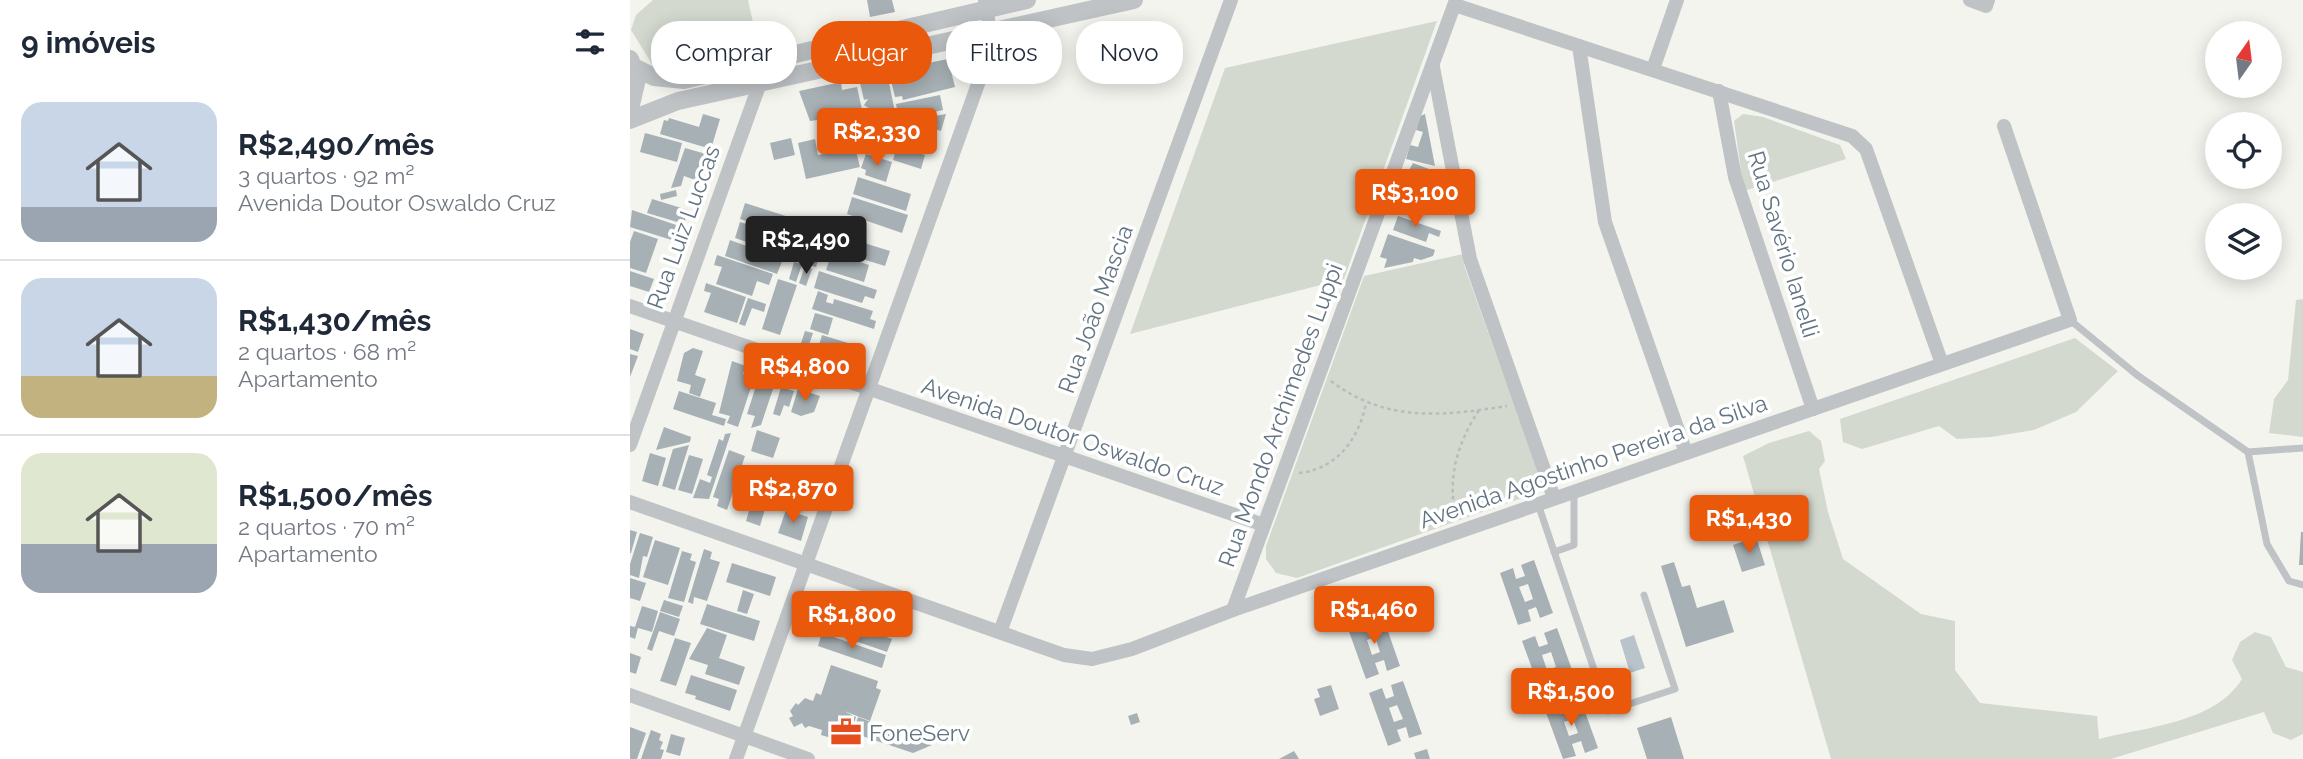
<!DOCTYPE html>
<html lang="pt">
<head>
<meta charset="utf-8">
<style>
  :root { --surface:#fff; --page:#f2f2f3; --text:#1f2937; --muted:#747a83; --line:#e0e1e3; --accent:#ea580c }
  body { margin:0; font-family:Raleway,sans-serif; background:var(--page); color:var(--text); height:100vh; display:flex; flex-direction:column; font-size:26px; white-space:nowrap }
  * { box-sizing:border-box; margin:0 }
  p { font-size:23px; color:var(--muted) }
  .icon { flex:none; width:38px; height:38px; fill:none; stroke:currentColor; stroke-width:2; stroke-linecap:round; stroke-linejoin:round }
  .map { position:relative; flex:1; overflow:hidden }
  .side { display:flex; flex-direction:column; background:var(--surface); width:630px }
  .side>* { flex:none }
  .banner { position:absolute; left:21px; top:21px; width:665px; height:63px; display:flex; gap:14px }
  .needle { width:46px; rotate:14deg }
  .tools { position:absolute; left:1575px; top:21px; display:grid; gap:14px }
  .tools a { display:grid; place-items:center; width:77px; height:77px; border-radius:50%; background:var(--surface); box-shadow:0 4px 18px #0003; font-size:35px }
  .price { position:absolute; translate:-50% -60px; padding:0 16px; border-radius:7px; background:var(--accent); color:#fff; font-size:23px; line-height:46px; filter:drop-shadow(0 2px 4px #0008) }
  .price::after { content:''; position:absolute; left:50%; top:42px; width:21px; height:16px; margin-left:-10px; background:inherit; clip-path:polygon(0 0,100% 0,50% 100%) }
  .price.active { background:#222; color:#fff }
  ul { padding:0; list-style:none }
  li { display:flex; align-items:center; gap:21px; height:175px; padding:0 21px }
  li+li { border-top:2px solid var(--line) }
  li span { display:grid; place-items:center; flex:none; width:196px; height:140px; border-radius:21px; color:#555 }
  li>.icon { margin-inline-start:auto }
  span .icon { width:84px; height:84px; fill:#fffc; stroke-width:1 }
  li b { font-size:30px }
  h2 { display:flex; justify-content:space-between; align-items:center; height:84px; padding:0 21px; font-size:30px }
  .pill { padding:0 24px; border-radius:28px; background:var(--surface); box-shadow:0 4px 18px #0003; font-size:24px; line-height:63px }
  .pill.active { background:var(--accent); color:#fff }
  main { display:flex; flex:1; min-height:0 }
  .map>svg:first-child { display:block }
</style>
</head>
<body>
<main>
<section class="side">
<h2>9 imóveis<svg class="icon" aria-label="filters" viewBox="0 0 24 24"><path d="M4 7h16M4 17h16"/><circle cx="9" cy="7" r="2"/><circle cx="15" cy="17" r="2"/></svg></h2>
<ul>
<li><span style="background:linear-gradient(#c9d6e8 75%,#9aa5b1 0)"><svg class="icon" aria-label="home" viewBox="0 0 24 24"><path d="M3 11l9-7 9 7M6 9v11h12V9"/></svg></span><div><b>R$2,490/mês</b><p>3 quartos · 92 m²</p><p>Avenida Doutor Oswaldo Cruz</p></div></li>
<li><span style="background:linear-gradient(#c9d6e8 70%,#c2b280 0)"><svg class="icon" aria-label="home" viewBox="0 0 24 24"><path d="M3 11l9-7 9 7M6 9v11h12V9"/></svg></span><div><b>R$1,430/mês</b><p>2 quartos · 68 m²</p><p>Apartamento</p></div></li>
<li><span style="background:linear-gradient(#dfe7d0 65%,#9aa5b1 0)"><svg class="icon" aria-label="home" viewBox="0 0 24 24"><path d="M3 11l9-7 9 7M6 9v11h12V9"/></svg></span><div><b>R$1,500/mês</b><p>2 quartos · 70 m²</p><p>Apartamento</p></div></li>
</ul>
</section>
<div class="map">
<svg width="1673" height="759" viewBox="0 0 1673 759">
  <rect width="100%" height="100%" fill="#f4f4ef"/>
  <g fill="#d3d9cf">
    <polygon points="23,0 118,0 129,49 40,71 25,69 1,30 6,15"/>
    <polygon points="807,21 714,279 500,334 595,68"/>
    <polygon points="1113,114 1133,117 1210,145 1216,159 1114,191 1104,121"/>
    <polygon points="833,254 834,265 909,475 905,490 900,495 667,578 646,573 636,559 636,546 734,276"/>
    <polygon points="1673,299 1673,437 1639,433 1644,399 1658,380 1666,300"/>
    <polygon points="1445,338 1488,371 1446,412 1404,430 1361,437 1327,439 1309,426 1232,449 1213,442 1210,419"/>
    <path d="M1179,431L1191,441L1195,461L1189,469L1198,512L1213,559L1291,614L1325,621V670L1350,703L1467,716L1469,739C1515,727 1585,723 1612,679L1602,660L1610,642L1625,632L1641,637L1656,667L1673,672V734L1661,740L1643,733L1634,712L1481,759H1201L1113,456L1139,443Z"/>
  </g>
  <polygon fill="#b8c4ca" points="1004,635 1015,668 1000,673 990,640"/>
  <g fill="#a7b0b4" fill-rule="evenodd">
    <polygon points="237,0 262,0 265,12 240,17"/>
    <polygon points="291,57 293,64 318,59 325,87 273,100 272,96 265,97 257,64 274,60 276,69 284,68 282,59"/>
    <polygon points="258,78 265,112 256,124 250,119 251,116 234,105 238,99 234,100 230,83"/>
    <polygon points="211,82 212,90 227,87 233,114 180,121 169,91"/>
    <polygon points="310,95 313,110 269,120 266,104"/>
    <polygon points="73,114 90,119 81,149 30,134 34,120 38,121 39,118 69,127"/>
    <polygon points="316,114 311,131 301,128 305,116"/>
    <polygon points="795,114 805,166 776,159 780,145 788,147 793,132 786,130 790,116"/>
    <polygon points="229,118 253,130 245,142 240,137 234,139"/>
    <polygon points="223,120 227,137 217,139 219,144 233,141 235,150 226,151 230,167 176,179 168,143 185,139 188,155 210,150 209,143 191,146 187,127"/>
    <polygon points="280,125 303,132 297,152 274,141"/>
    <polygon points="15,133 52,143 47,162 10,152"/>
    <polygon points="161,138 165,155 144,160 140,143"/>
    <polygon points="267,146 295,155 291,169 263,160"/>
    <polygon points="55,148 76,154 68,181 54,176 51,186 41,188"/>
    <polygon points="236,154 262,162 256,182 235,175 236,170 231,168"/>
    <polygon points="783,163 807,172 804,188 775,177"/>
    <polygon points="228,177 281,194 276,211 223,194"/>
    <polygon points="769,179 806,191 800,208 771,198 772,193 766,191"/>
    <polygon points="46,190 47,196 31,200 30,194"/>
    <polygon points="222,197 278,215 272,233 217,214"/>
    <polygon points="22,199 58,210 54,224 17,213"/>
    <polygon points="115,203 159,217 154,233 110,219"/>
    <polygon points="2,210 52,227 48,242 0,227"/>
    <polygon points="768,216 811,231 809,237 799,233 796,242 763,230"/>
    <polygon points="110,222 146,234 141,250 105,238"/>
    <polygon points="176,224 196,230 192,240 211,246 208,253 171,242"/>
    <polygon points="4,231 28,239 16,273 0,268 0,242"/>
    <polygon points="758,234 805,250 803,256 791,260 784,258 783,262 754,268 757,259 750,257"/>
    <polygon points="218,238 260,251 255,266 213,253"/>
    <polygon points="100,240 153,259 147,274 95,256"/>
    <polygon points="172,244 179,246 174,262 167,261"/>
    <polygon points="181,247 191,250 186,267 176,264"/>
    <polygon points="202,253 239,265 234,282 196,270"/>
    <polygon points="87,255 143,274 139,285 127,281 122,296 86,284 92,267 84,265"/>
    <polygon points="164,262 172,264 166,282 159,279"/>
    <polygon points="175,266 182,269 176,286 169,283"/>
    <polygon points="0,271 24,279 19,292 0,286"/>
    <polygon points="189,271 247,290 244,299 235,296 232,303 184,288"/>
    <polygon points="148,279 167,285 150,335 132,329"/>
    <polygon points="76,283 116,297 107,323 74,312 81,293 74,291"/>
    <polygon points="188,291 198,295 196,302 203,304 204,299 243,311 240,319 246,321 244,329 182,309"/>
    <polygon points="118,298 136,304 134,312 122,308 115,326 109,324"/>
    <polygon points="185,313 203,318 198,335 180,329"/>
    <polygon points="0,329 14,334 8,352 0,349"/>
    <polygon points="175,331 183,333 177,351 169,349"/>
    <polygon points="192,335 231,347 228,358 223,356 221,363 187,352"/>
    <polygon points="63,348 73,351 65,375 76,379 70,397 59,393 61,385 47,381 54,353"/>
    <polygon points="0,354 8,356 0,377"/>
    <polygon points="102,361 116,366 113,374 124,378 108,427 97,423 100,416 89,413"/>
    <polygon points="128,380 144,386 131,425 121,428 125,416 117,414"/>
    <polygon points="151,387 164,391 159,407 154,405 150,416 143,414"/>
    <polygon points="168,389 190,396 184,412 171,416 161,412"/>
    <polygon points="49,391 86,403 82,415 96,419 94,426 43,409"/>
    <polygon points="34,427 61,437 60,442 26,450"/>
    <polygon points="127,430 150,438 143,458 121,451"/>
    <polygon points="101,433 79,499 63,498 70,479 80,483 82,477 77,475 89,439 93,441 95,434"/>
    <polygon points="59,445 45,490 32,486 43,449"/>
    <polygon points="99,450 115,456 97,510 87,506 89,499 83,497"/>
    <polygon points="20,453 36,458 28,486 12,481"/>
    <polygon points="59,455 73,459 62,494 48,490"/>
    <polygon points="158,467 183,475 177,493 153,485"/>
    <polygon points="123,498 137,502 130,526 116,521"/>
    <polygon points="156,510 178,517 171,541 148,533"/>
    <polygon points="0,530 7,532 1,553 0,553"/>
    <polygon points="1671,532 1673,532 1673,565 1669,565"/>
    <polygon points="10,533 23,537 17,557 13,556 9,578 0,575 0,564"/>
    <polygon points="1126,537 1135,565 1112,572 1103,545"/>
    <polygon points="25,540 50,548 38,585 13,577"/>
    <polygon points="74,549 82,552 80,559 90,562 77,601 64,597 63,604 58,602"/>
    <polygon points="52,551 62,554 60,560 66,562 54,602 38,598"/>
    <path d="M904,560L923,613L910,618L906,607L898,610L901,621L888,625L870,573L883,568L886,579L895,576L891,565ZM898,584L903,599L895,602L889,587Z"/>
    <polygon points="1044,562 1052,587 1060,585 1067,608 1094,600 1104,632 1056,647 1031,566"/>
    <polygon points="102,563 146,577 140,596 96,582"/>
    <polygon points="0,578 16,583 10,601 0,598"/>
    <polygon points="113,590 124,594 117,614 107,611"/>
    <polygon points="34,600 53,606 49,617 30,611"/>
    <polygon points="77,604 130,621 124,641 70,624"/>
    <polygon points="12,606 28,611 22,632 8,628 5,639 0,637 0,626 5,627"/>
    <polygon points="30,612 50,619 44,636 29,631 22,651 17,649"/>
    <path d="M752,614L770,666L757,671L754,660L745,663L749,674L736,679L717,626L730,621L734,632L742,629L739,618ZM745,637L750,652L742,655L737,640Z"/>
    <polygon points="198,617 262,639 257,652 194,630"/>
    <polygon points="77,628 97,635 89,658 115,667 109,685 75,674 78,665 59,659"/>
    <path d="M927,628L946,681L933,686L929,675L920,678L924,689L911,693L892,641L905,636L909,647L918,644L914,633ZM921,652L926,667L917,670L912,655Z"/>
    <polygon points="192,633 256,655 252,668 188,646"/>
    <polygon points="45,638 61,643 46,686 30,681"/>
    <polygon points="0,653 11,657 6,674 0,672"/>
    <polygon points="201,665 248,681 246,688 251,690 240,721 214,711 226,717 218,743 191,735 192,730 179,726 175,728 172,723 164,727 159,718 163,716 160,711 166,703 168,705 175,698 183,701 186,693 191,695"/>
    <polygon points="61,675 107,690 100,711 65,699 66,696 55,693"/>
    <path d="M773,681L792,734L779,738L776,727L767,730L771,741L758,746L739,693L752,688L756,699L764,696L761,685ZM767,705L773,719L764,722L759,708Z"/>
    <polygon points="701,685 709,709 690,716 684,699 690,697 687,689"/>
    <path d="M949,695L968,748L955,753L951,741L942,744L946,756L933,759L914,707L927,703L931,714L940,711L936,700ZM943,719L948,733L939,736L934,722Z"/>
    <polygon points="507,713 510,722 501,725 498,716"/>
    <polygon points="228,717 302,745 283,753 223,733"/>
    <polygon points="1041,717 1054,759 1017,759 1007,728"/>
    <polygon points="0,727 16,733 7,759 0,759"/>
    <polygon points="21,730 31,734 29,740 33,742 30,749 34,750 31,759 11,759"/>
    <polygon points="41,734 55,738 50,756 36,752"/>
    <polygon points="797,749 800,759 786,759 784,753"/>
    <polygon points="664,751 669,759 649,759"/>
  </g>
  <g fill="none" stroke-linecap="round" stroke-linejoin="round">
    <g stroke="#b9bbbd" stroke-width="2.5" stroke-dasharray="3.5 3.5" stroke-linecap="butt">
      <path d="M701,381C756,423 813,416 877,406"/>
      <path d="M669,473C707,469 729,439 736,403"/>
      <path d="M827,520C816,480 827,444 849,410"/>
    </g>
    <g stroke="#bfc3c6" stroke-width="7">
      <polyline points="1440,320 1507,375 1618,452 1673,448"/>
      <polyline points="1618,452 1637,544 1659,581 1673,585"/>
      <polyline points="908,504 978,711 1045,689 1014,595"/>
      <polyline points="924,552 944,545 944,491"/>
    </g>
    <g stroke="#bfc3c6" stroke-width="14">
      <polyline points="1340,0 1356,6 1358,0"/>
      <polyline points="825,5 1222,136 1236,149 1312,364"/>
      <polyline points="949,46 975,222 1056,453"/>
      <polyline points="803,67 840,259 924,498"/>
      <polyline points="1023,69 1047,0"/>
      <polyline points="1089,91 1105,177 1183,409"/>
      <polyline points="0,306 634,525"/>
      <polyline points="0,445 130,83 128,65"/>
      <polyline points="0,502 434,655 462,659 502,649 603,610 1440,320 1374,126"/>
      <polyline points="603,610 826,0"/>
      <polyline points="370,632 601,0"/>
      <polyline points="0,695 178,759"/>
      <polyline points="106,759 362,45 355,0"/>
    </g>
    <g stroke="#bfc3c6" stroke-width="18">
      <polyline points="0,59 7,79 0,109"/>
      <polyline points="0,65 24,77 54,80 397,0"/>
      <polyline points="0,120 48,101 504,0"/>
    </g>
  </g>
  <defs>
    <symbol id="office-bare" viewBox="-9 -9 18 18"><path d="M-6-3h4V-5.5h4V-3h4V5H-6ZM-1-4.5V-3h2v-1.5ZM-6 0V1H6V0Z" fill="#e54c1e" stroke="#fff" stroke-width="2.5" paint-order="stroke"/></symbol>
  </defs>
  <g fill-rule="evenodd">
    <use href="#office-bare" x="194" y="710" width="44" height="44"/>
  </g>
  <g text-anchor="middle" dominant-baseline="central" stroke-width="7" stroke-linejoin="round" paint-order="stroke">
    <g font-size="23" fill="#627481" stroke="#fff">
      <text transform="translate(53 227) rotate(-70)">Rua Luiz Luccas</text>
      <text transform="translate(1154 244) rotate(73)">Rua Savério Ianelli</text>
      <text transform="translate(465 309) rotate(-70)">Rua João Mascia</text>
      <text transform="translate(650 415) rotate(-70)">Rua Mondo Archimedes Luppi</text>
      <text transform="translate(443 436) rotate(19)">Avenida Doutor Oswaldo Cruz</text>
      <text transform="translate(963 461) rotate(-19)">Avenida Agostinho Pereira da Silva</text>
    </g>
    <g font-size="23" fill="#627481" stroke="#fff" text-anchor="start">
      <text x="239" y="732">FoneServ</text>
    </g>
  </g>
</svg>
<div class="tools">
<a><svg class="needle" viewBox="-14 -14 28 28"><path d="M0-13l5 13h-10z" fill="#e53935"/><path d="M0 13l5-13h-10z" fill="#747a83"/></svg></a>
<a><svg class="icon" aria-label="locate" viewBox="0 0 24 24"><circle cx="12" cy="12" r="6"/><path d="M12 2v4M12 18v4M2 12h4M18 12h4"/></svg></a>
<a><svg class="icon" aria-label="layers" viewBox="0 0 24 24"><path d="M12 4l9 5-9 5-9-5zM3 14l9 5 9-5"/></svg></a>
</div>
<b class="price" style="left:247px;top:168px">R$2,330</b>
<b class="price" style="left:785px;top:229px">R$3,100</b>
<b class="price active" style="left:176px;top:276px">R$2,490</b>
<b class="price" style="left:175px;top:403px">R$4,800</b>
<b class="price" style="left:163px;top:525px">R$2,870</b>
<b class="price" style="left:1119px;top:555px">R$1,430</b>
<b class="price" style="left:744px;top:646px">R$1,460</b>
<b class="price" style="left:222px;top:651px">R$1,800</b>
<b class="price" style="left:941px;top:728px">R$1,500</b>
<div class="banner">
<a class="pill">Comprar</a>
<a class="pill active">Alugar</a>
<a class="pill">Filtros</a>
<a class="pill">Novo</a>
</div>
</div>
</main>
</body>
</html>
